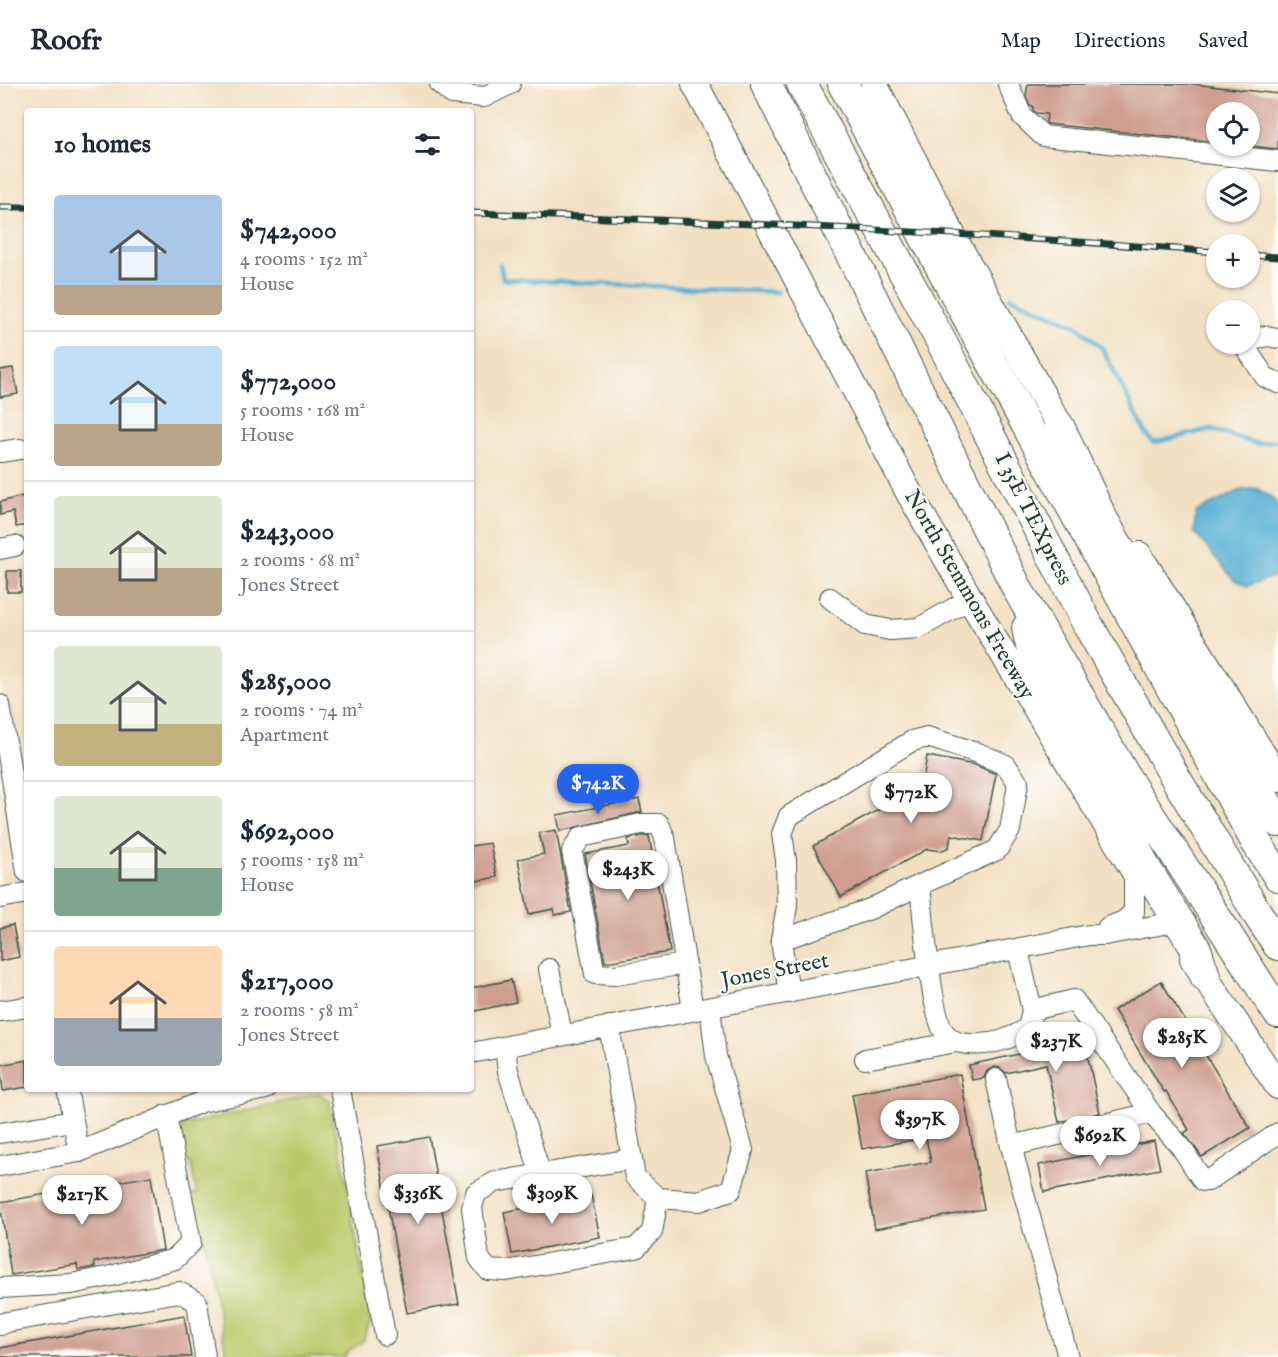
<!DOCTYPE html>
<html lang="en">
<head>
<meta charset="utf-8">
<style>
  :root { --surface:#fff; --page:#f6f6f7; --text:#1f2937; --muted:#747a83; --line:#e0e1e3; --accent:#2563eb }
  body { margin:0; font-family:"IM FELL English",serif; background:var(--page); color:var(--text); height:100vh; display:flex; flex-direction:column; font-size:22px; white-space:nowrap }
  * { box-sizing:border-box; margin:0 }
  p { font-size:20px; color:var(--muted) }
  .icon { flex:none; width:33px; height:33px; fill:none; stroke:currentColor; stroke-width:2; stroke-linecap:round; stroke-linejoin:round }
  .map { position:relative; flex:1; overflow:hidden }
  .panel { position:absolute; left:24px; top:24px; width:450px; height:984px; display:flex; flex-direction:column; background:var(--surface); border-radius:6px; box-shadow:0 2px 4px #0004 }
  .panel>* { flex:none }
  .controls { position:absolute; left:1206px; top:18px; display:grid; gap:12px }
  .controls a { display:grid; place-items:center; width:54px; height:54px; border-radius:50%; background:var(--surface); box-shadow:0 2px 4px #0004; font-size:30px }
  .price { position:absolute; translate:-50% -51px; padding:0 14px; border-radius:21px; background:#fff; color:#222; font-size:20px; line-height:39px; filter:drop-shadow(0 2px 3px #0008) }
  .price::after { content:''; position:absolute; left:50%; top:36px; width:18px; height:14px; margin-left:-9px; background:inherit; clip-path:polygon(0 0,100% 0,50% 100%) }
  .price.current { background:var(--accent); color:#fff }
  ul { padding:0; list-style:none }
  li { display:flex; align-items:center; gap:18px; height:150px; padding:0 30px }
  li+li { border-top:2px solid var(--line) }
  li span { display:grid; place-items:center; flex:none; width:168px; height:120px; border-radius:6px; color:#555 }
  li>.icon { margin-inline-start:auto }
  span .icon { width:72px; height:72px; fill:#fffc; stroke-width:1 }
  li b { font-size:26px }
  h2 { display:flex; justify-content:space-between; align-items:center; height:72px; padding:0 30px; font-size:26px }
  header { display:flex; align-items:center; gap:36px; box-sizing:border-box; height:84px; padding:0 30px; background:var(--surface); border-bottom:2px solid var(--line) }
  header strong { font-size:28px }
  nav { display:flex; gap:33px; margin-inline-start:auto; font-size:21px }
  .map>svg:first-child { display:block }
</style>
</head>
<body>
<header>
<strong>Roofr</strong>
<nav><a>Map</a><a>Directions</a><a>Saved</a></nav>
</header>
<div class="map">
<svg width="1278" height="1273" viewBox="0 0 1278 1273">
  <rect width="100%" height="100%" fill="#fdfcf7"/>
  <filter id="ink" filterUnits="userSpaceOnUse"><feTurbulence type="fractalNoise" baseFrequency=".0167" numOctaves="2"/><feDisplacementMap in="SourceGraphic" scale="12" xChannelSelector="R" yChannelSelector="G"/><feConvolveMatrix kernelMatrix="1 2 1 2 8 2 1 2 1" color-interpolation-filters="sRGB"/></filter>
  <filter id="wash" filterUnits="userSpaceOnUse"><feTurbulence type="fractalNoise" baseFrequency=".008" numOctaves="4" result="noise"/><feDisplacementMap in="SourceGraphic" scale="24" xChannelSelector="R" yChannelSelector="G"/><feGaussianBlur stdDeviation="1.35" result="paint"/><feColorMatrix in="noise" values="0 0 0 0 0 0 0 0 0 0 0 0 0 0 0 0 0 1.4 0 .05"/><feComposite in="paint" operator="in"/></filter>
  <g filter="url(#wash)">
    <rect width="100%" height="100%" fill="#f2e0c3"/>
    <polygon fill="#bcc96b" stroke="#6e8350" stroke-width="1.5" points="319,1009 330,1017 333,1041 340,1062 371,1237 363,1257 345,1270 346,1273 227,1273 205,1159 195,1160 193,1155 202,1151 197,1126 189,1130 186,1113 197,1109 190,1078 181,1077 175,1053 184,1041"/>
    <polygon fill="#56b0d4" stroke="#3a7684" stroke-width="1.5" points="1255,404 1273,414 1278,422 1278,479 1275,492 1248,502 1234,496 1194,448 1196,428 1241,406"/>
    <g fill="none" stroke-linecap="round" stroke-linejoin="round">
      <g stroke="#56b0d4" stroke-width="4.5">
        <polyline points="500,180 503,195 778,208"/>
        <polyline points="1010,213 1077,242 1102,264 1145,348 1153,359 1211,345 1257,360 1278,356"/>
      </g>
    </g>
    <g id="blocks">
      <g fill="#cf9e90">
        <polygon points="1028,0 1193,0 1278,10 1278,65 1250,62 1250,28 1216,28 1216,58 1048,40 1046,39 1047,30 1036,29 1033,26 1033,22 1030,21 1026,12"/>
        <polygon points="13,284 18,310 0,313 0,286"/>
        <polygon points="27,411 27,441 16,443 13,428 0,431 0,418"/>
        <rect x="7" y="487" width="14" height="21"/>
        <polygon points="927,672 975,681 996,690 983,757 951,751 949,763 941,767 927,765 841,813 813,762 922,702"/>
        <polygon points="639,715 642,728 560,747 557,731"/>
        <polygon points="556,746 571,828 555,831 554,825 529,830 518,775 544,770 539,749"/>
        <polygon points="642,752 649,752 670,868 605,878 585,770 629,762 628,755"/>
        <polygon points="490,759 497,793 471,798 471,762"/>
        <polygon points="13,841 19,873 0,877 0,844"/>
        <polygon points="511,896 516,918 471,928 471,904"/>
        <polygon points="1161,897 1250,1044 1202,1073 1184,1049 1189,1046 1166,1007 1164,1008 1114,926"/>
        <polygon points="1080,946 1083,951 1100,1029 1059,1038 1046,980 1006,989 1000,984 994,983 987,987 984,994 972,996 969,981 1042,965 1039,955"/>
        <polygon points="27,976 27,1003 3,1007 0,981"/>
        <polygon points="960,990 984,1125 875,1145 865,1089 931,1078 926,1054 862,1065 852,1010"/>
        <polygon points="429,1053 459,1220 407,1229 377,1062"/>
        <polygon points="1154,1057 1160,1085 1044,1108 1039,1081"/>
        <polygon points="151,1092 163,1166 94,1178 95,1183 78,1186 77,1180 11,1191 0,1118"/>
        <polygon points="591,1111 600,1153 512,1170 504,1128"/>
        <polygon points="184,1231 191,1273 0,1273 0,1264"/>
      </g>
    </g>
  </g>
  <g filter="url(#ink)">
    <use href="#blocks" fill-opacity="0" stroke="#3f5549" stroke-width="1.5"/>
    <g fill="none" stroke-linecap="round" stroke-linejoin="round">
      <defs>
        <g id="minor">
          <polyline points="440,0 452,10 484,13 510,0"/>
          <polyline points="1008,0 1022,32 1043,52 1278,77"/>
          <polyline points="1250,257 1266,252 1278,254"/>
          <polyline points="1243,260 1265,293 1278,299"/>
          <polyline points="0,368 20,365"/>
          <polyline points="0,465 15,462"/>
          <polyline points="830,514 865,541 890,546 919,544 970,515"/>
          <polyline points="0,621 27,788"/>
          <polyline points="0,814 27,809"/>
          <polyline points="1108,843 1124,837 1134,828 1134,788"/>
          <polyline points="781,856 870,825 920,801"/>
          <polyline points="686,880 615,891 595,890 572,767 581,753 641,740 659,740 665,754 693,926"/>
          <polyline points="549,885 562,951"/>
          <path d="M789,909L781,856L787,822L786,776L782,750L789,732L912,657L927,653L978,669L1006,681L1018,699L1010,746L997,766L920,801C923,828 931,933 945,949C947,952 952,955 956,958"/>
          <polyline points="1032,926 1074,916 1151,1029 1181,1063 1203,1097 1208,1097 1278,1049"/>
          <polyline points="0,927 27,923"/>
          <polyline points="609,942 635,1093 658,1114 699,1117 731,1106 743,1066 716,972 710,924"/>
          <polyline points="505,963 508,987 541,1091"/>
          <polyline points="471,969 1089,851 1105,851 1169,839"/>
          <path d="M865,975L956,958C982,964 1005,959 1028,944L1032,926L1018,866"/>
          <polyline points="996,995 1011,1062 1151,1029"/>
          <polyline points="67,1005 79,1068"/>
          <polyline points="340,1005 385,1251"/>
          <polyline points="0,1049 73,1037"/>
          <polyline points="1011,1062 1068,1273"/>
          <polyline points="632,1075 495,1098 476,1109 472,1124 479,1174 488,1186 506,1187 636,1164 652,1148 658,1114"/>
          <polyline points="0,1082 79,1068 201,1018 266,1005"/>
          <polyline points="0,1204 71,1200 111,1192 175,1175 191,1159 166,1031"/>
          <polyline points="0,1241 7,1238 179,1208 197,1218 205,1273"/>
        </g>
        <g id="major">
          <polyline points="695,0 909,409 970,515 1139,795"/>
          <polyline points="874,0 956,158 1069,358"/>
          <polyline points="1139,471 1278,695"/>
          <polyline points="1193,875 1278,1002"/>
        </g>
        <g id="highway">
          <polyline points="766,0 1018,506 1129,699 1278,929"/>
          <polyline points="802,0 943,261 1088,541 1178,698 1260,834 1278,861"/>
          <polyline points="843,0 977,251 1256,758 1278,792"/>
          <polyline points="1059,342 1102,434 1229,657 1278,738"/>
          <polyline points="1027,544 1034,576 1070,648 1097,697 1126,744 1145,783 1196,865 1205,892"/>
        </g>
      </defs>
      <use href="#minor" stroke="#3f5549" stroke-width="22"/>
      <use href="#major" stroke="#3f5549" stroke-width="28"/>
      <use href="#highway" stroke="#3f5549" stroke-width="32"/>
      <use href="#minor" stroke="#fff" stroke-width="20"/>
      <use href="#major" stroke="#fff" stroke-width="26"/>
      <use href="#highway" stroke="#fff" stroke-width="30"/>
      <defs>
        <g id="rail">
          <polyline points="0,123 27,123"/>
          <path d="M471,129C720,138 969,148 1216,168"/>
          <polyline points="1250,171 1278,173"/>
        </g>
      </defs>
      <use href="#rail" stroke="#1f3d34" stroke-width="7"/>
      <use href="#rail" stroke="#fdfcf7" stroke-width="4.5" stroke-dasharray="14" stroke-linecap="butt"/>
    </g>
  </g>
  <g text-anchor="middle" dominant-baseline="central" stroke-width="4.5" stroke-linejoin="round" paint-order="stroke">
    <g font-size="22" fill="#1f3d34" stroke="#fdfcf7">
      <text transform="translate(1033 435) rotate(63)">I 35E TEXpress</text>
      <text transform="translate(969 511) rotate(60)">North Stemmons Freeway</text>
      <text transform="translate(775 887) rotate(-11)">Jones Street</text>
    </g>
  </g>
</svg>
<div class="controls">
<a><svg class="icon" aria-label="locate" viewBox="0 0 24 24"><circle cx="12" cy="12" r="6"/><path d="M12 2v4M12 18v4M2 12h4M18 12h4"/></svg></a>
<a><svg class="icon" aria-label="layers" viewBox="0 0 24 24"><path d="M12 4l9 5-9 5-9-5zM3 14l9 5 9-5"/></svg></a>
<a>+</a>
<a>−</a>
</div>
<b class="price current" style="left:598px;top:731px">$742K</b>
<b class="price" style="left:911px;top:740px">$772K</b>
<b class="price" style="left:628px;top:817px">$243K</b>
<b class="price" style="left:1182px;top:985px">$285K</b>
<b class="price" style="left:1056px;top:989px">$237K</b>
<b class="price" style="left:920px;top:1067px">$397K</b>
<b class="price" style="left:1100px;top:1083px">$692K</b>
<b class="price" style="left:418px;top:1141px">$336K</b>
<b class="price" style="left:552px;top:1141px">$309K</b>
<b class="price" style="left:82px;top:1142px">$217K</b>
<section class="panel">
<h2>10 homes<svg class="icon" aria-label="filters" viewBox="0 0 24 24"><path d="M4 7h16M4 17h16"/><circle cx="9" cy="7" r="2"/><circle cx="15" cy="17" r="2"/></svg></h2>
<ul>
<li><span style="background:linear-gradient(#a9c7e8 75%,#b9a48a 0)"><svg class="icon" aria-label="home" viewBox="0 0 24 24"><path d="M3 11l9-7 9 7M6 9v11h12V9"/></svg></span><div><b>$742,000</b><p>4 rooms · 152 m²</p><p>House</p></div></li>
<li><span style="background:linear-gradient(#bfe0f5 65%,#b9a48a 0)"><svg class="icon" aria-label="home" viewBox="0 0 24 24"><path d="M3 11l9-7 9 7M6 9v11h12V9"/></svg></span><div><b>$772,000</b><p>5 rooms · 168 m²</p><p>House</p></div></li>
<li><span style="background:linear-gradient(#dfe7d0 60%,#b9a48a 0)"><svg class="icon" aria-label="home" viewBox="0 0 24 24"><path d="M3 11l9-7 9 7M6 9v11h12V9"/></svg></span><div><b>$243,000</b><p>2 rooms · 68 m²</p><p>Jones Street</p></div></li>
<li><span style="background:linear-gradient(#dfe7d0 65%,#c2b280 0)"><svg class="icon" aria-label="home" viewBox="0 0 24 24"><path d="M3 11l9-7 9 7M6 9v11h12V9"/></svg></span><div><b>$285,000</b><p>2 rooms · 74 m²</p><p>Apartment</p></div></li>
<li><span style="background:linear-gradient(#dfe7d0 60%,#7fa58c 0)"><svg class="icon" aria-label="home" viewBox="0 0 24 24"><path d="M3 11l9-7 9 7M6 9v11h12V9"/></svg></span><div><b>$692,000</b><p>5 rooms · 158 m²</p><p>House</p></div></li>
<li><span style="background:linear-gradient(#ffd9b3 60%,#9aa5b1 0)"><svg class="icon" aria-label="home" viewBox="0 0 24 24"><path d="M3 11l9-7 9 7M6 9v11h12V9"/></svg></span><div><b>$217,000</b><p>2 rooms · 58 m²</p><p>Jones Street</p></div></li>
</ul>
</section>
</div>
</body>
</html>
